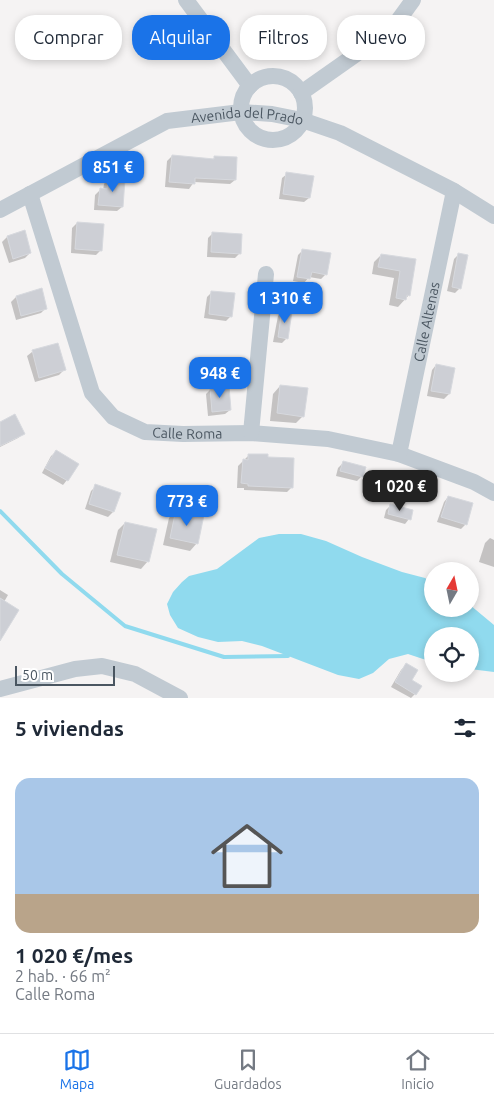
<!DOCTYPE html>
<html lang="es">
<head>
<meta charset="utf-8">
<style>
  :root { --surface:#fff; --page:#f2f2f3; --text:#1f2937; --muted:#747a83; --line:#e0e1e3; --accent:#1a73e8 }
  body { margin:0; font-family:Ubuntu,sans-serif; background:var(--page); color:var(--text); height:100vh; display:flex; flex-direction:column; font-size:19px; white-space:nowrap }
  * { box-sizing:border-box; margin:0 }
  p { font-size:16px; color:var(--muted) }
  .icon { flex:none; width:28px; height:28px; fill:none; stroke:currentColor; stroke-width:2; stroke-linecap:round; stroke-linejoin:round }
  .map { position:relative; height:698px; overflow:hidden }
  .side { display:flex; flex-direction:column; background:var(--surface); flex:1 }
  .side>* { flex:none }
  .banner { position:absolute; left:15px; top:15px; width:465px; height:45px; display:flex; gap:10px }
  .needle { width:32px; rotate:9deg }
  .buttons { position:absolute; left:424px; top:562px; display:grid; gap:10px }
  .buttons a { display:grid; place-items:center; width:55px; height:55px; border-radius:50%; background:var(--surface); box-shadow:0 2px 8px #0003; font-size:25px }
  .scale { position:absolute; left:15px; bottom:12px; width:100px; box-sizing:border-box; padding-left:5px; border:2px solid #4a5661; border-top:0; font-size:14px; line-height:18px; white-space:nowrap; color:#4a5661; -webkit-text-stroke:4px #fff; paint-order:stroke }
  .price { position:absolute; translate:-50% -42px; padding:0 11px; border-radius:10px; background:var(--accent); color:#fff; font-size:16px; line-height:32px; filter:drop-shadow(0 1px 2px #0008) }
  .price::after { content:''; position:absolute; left:50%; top:30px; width:15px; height:11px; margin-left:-8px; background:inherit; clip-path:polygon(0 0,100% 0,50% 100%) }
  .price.selected { background:#222; color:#fff }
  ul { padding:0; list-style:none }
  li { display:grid; align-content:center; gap:10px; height:265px; padding:0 15px }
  li span { display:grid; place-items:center; height:155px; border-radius:15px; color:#555 }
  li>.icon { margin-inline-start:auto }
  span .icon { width:90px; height:90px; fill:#fffc; stroke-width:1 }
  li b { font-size:21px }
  h2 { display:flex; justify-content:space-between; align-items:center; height:60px; padding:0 15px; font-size:21px }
  .pill { padding:0 18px; border-radius:20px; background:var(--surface); box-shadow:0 2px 8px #0003; font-size:18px; line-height:45px }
  .pill.selected { background:var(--accent); color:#fff }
  .dock { display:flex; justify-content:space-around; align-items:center; height:70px; border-top:1px solid var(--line); background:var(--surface); font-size:14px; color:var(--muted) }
  .dock a { display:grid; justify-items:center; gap:2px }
  .dock .selected { color:var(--accent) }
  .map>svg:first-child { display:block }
</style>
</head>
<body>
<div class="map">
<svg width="494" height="698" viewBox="0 0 494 698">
  <rect width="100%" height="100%" fill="#f5f3f3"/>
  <polygon fill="#90daee" points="279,534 301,534 326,541 362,557 402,572 425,578 432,582 432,609 470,609 470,605 494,625 494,672 470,669 470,636 432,636 432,662 408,654 389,659 373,673 359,679 338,675 262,646 242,641 218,642 198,637 178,628 170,615 167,604 173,592 182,582 189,576 217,569 259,538"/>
  <g fill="#0003">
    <polygon points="172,156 212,160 215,157 235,180 230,184 194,182 189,189 165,187 167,161"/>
    <polygon points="287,174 309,198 304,202 279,199 282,178"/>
    <polygon points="108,179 122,207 117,211 94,210 95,195 100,190 103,190 104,184"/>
    <polygon points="77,223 101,250 96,255 71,253 72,228"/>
    <polygon points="213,233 240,253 235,258 207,257 208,238"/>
    <polygon points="7,237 30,253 25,258 9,263 2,242"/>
    <polygon points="303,250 326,274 321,279 309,277 304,283 293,281 298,255"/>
    <polygon points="459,254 460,288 455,293 447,291 454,259"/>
    <polygon points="381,255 415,260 409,295 398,307 389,305 394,278 372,274 374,262"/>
    <polygon points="41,290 46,308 41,313 16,320 11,302 16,297"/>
    <polygon points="212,292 231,316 226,321 204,318 207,297"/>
    <polygon points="282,311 287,338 282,343 273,342 278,316"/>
    <polygon points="57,345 64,370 59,375 35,382 27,356 32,352"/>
    <polygon points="436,365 449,394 444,399 427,396 432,370"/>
    <polygon points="280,386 303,416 296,423 270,421 273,394"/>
    <polygon points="211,389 230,410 225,414 208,416 206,394"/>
    <polygon points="0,423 23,434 18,438 0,447"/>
    <polygon points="56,452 67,480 63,485 42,473 51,456"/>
    <polygon points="249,455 292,487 287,492 244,490 244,488 237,488 238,466"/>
    <polygon points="343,463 362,476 357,481 336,476 338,468"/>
    <polygon points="96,486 119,494 113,512 108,517 85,509 91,491"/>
    <polygon points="448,497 466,524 461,529 437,522 444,502"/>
    <polygon points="391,505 409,519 405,524 384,518 386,510"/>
    <polygon points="176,510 197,543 190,551 163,545 169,518"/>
    <polygon points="125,523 148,561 141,569 110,562 118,530"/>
    <polygon points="490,538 494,540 494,567 479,562 485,543"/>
    <polygon points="0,590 8,595 4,602 0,636"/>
    <polygon points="406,665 415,694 411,698 391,687 401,670"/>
  </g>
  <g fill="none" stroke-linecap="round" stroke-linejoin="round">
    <polyline stroke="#90daee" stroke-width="4" points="0,511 62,574 125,626 224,657 288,656"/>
  </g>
  <g fill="#cdcfd5" stroke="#d7d9de">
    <polygon points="172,155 214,159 214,156 237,157 236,180 195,178 195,184 169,182"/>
    <polygon points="286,172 314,176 310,198 283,194"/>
    <polygon points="108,178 125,179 123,207 98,205 100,188 107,189"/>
    <polygon points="77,222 104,224 102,251 75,249"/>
    <polygon points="25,230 31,253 13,259 7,236"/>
    <polygon points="212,232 242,234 241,254 211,252"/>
    <polygon points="302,249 331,253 327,275 312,272 310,279 297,277"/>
    <polygon points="458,253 468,255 461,289 452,287"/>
    <polygon points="381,254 416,259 410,296 407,295 406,300 396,298 400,271 378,267"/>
    <polygon points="42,288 47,309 21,316 16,296"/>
    <polygon points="211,291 235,293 232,317 209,314"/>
    <polygon points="282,309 292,311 288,339 278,337"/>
    <polygon points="58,343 66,370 39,378 32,350"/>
    <polygon points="436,364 455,368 450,394 431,391"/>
    <polygon points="280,385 308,388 304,417 277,413"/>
    <polygon points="229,386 231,410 212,412 210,388"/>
    <polygon points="15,414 25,434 0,446 0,422"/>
    <polygon points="56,450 79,464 68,481 45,468"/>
    <polygon points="248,454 268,454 268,457 294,458 293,488 248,486 248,484 241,483 243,459 248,460"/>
    <polygon points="343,461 366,467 363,477 340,471"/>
    <polygon points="95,484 121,493 114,512 89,504"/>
    <polygon points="448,496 473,503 467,525 441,517"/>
    <polygon points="390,504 413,510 411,520 388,514"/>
    <polygon points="176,509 204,515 198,544 170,538"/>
    <polygon points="125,522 157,529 149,562 117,555"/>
    <polygon points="0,598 19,610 0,641"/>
    <polygon points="406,663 418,670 412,680 422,686 416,695 395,682"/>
  </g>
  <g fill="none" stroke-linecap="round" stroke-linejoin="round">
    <g stroke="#c1cad2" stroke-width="16">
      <polyline points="186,0 250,86"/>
      <circle cx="273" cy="108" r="32"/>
      <polyline points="301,93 392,29 413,0"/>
      <path id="s1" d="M30,194L92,393L113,417L145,432L183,434L251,433L328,439L399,454L474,482L494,493"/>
      <path id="s2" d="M0,210L167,121L241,112L272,114L302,120L340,133L454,191L494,216"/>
      <polyline points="251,433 266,274"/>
      <path id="s3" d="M399,454L454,191"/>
      <polyline points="0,689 75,669 102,666 135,674 180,698"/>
    </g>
  </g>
  <g text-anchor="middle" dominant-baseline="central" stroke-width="4.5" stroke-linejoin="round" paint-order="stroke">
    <g font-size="14" fill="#4a5661" stroke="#fff">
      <text stroke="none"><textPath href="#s2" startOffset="270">Avenida del Prado</textPath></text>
      <text stroke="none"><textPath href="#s3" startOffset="135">Calle Altenas</textPath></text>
      <text stroke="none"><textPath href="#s1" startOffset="318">Calle Roma</textPath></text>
    </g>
  </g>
</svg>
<div class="buttons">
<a><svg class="needle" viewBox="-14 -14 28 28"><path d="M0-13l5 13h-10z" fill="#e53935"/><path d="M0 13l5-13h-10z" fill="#747a83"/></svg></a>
<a><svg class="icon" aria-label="locate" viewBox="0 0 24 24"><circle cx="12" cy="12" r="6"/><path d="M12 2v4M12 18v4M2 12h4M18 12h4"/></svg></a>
</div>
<div class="scale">50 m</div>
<b class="price" style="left:113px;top:193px">851 €</b>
<b class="price" style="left:285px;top:324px">1 310 €</b>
<b class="price" style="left:220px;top:399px">948 €</b>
<b class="price selected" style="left:400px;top:512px">1 020 €</b>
<b class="price" style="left:187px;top:527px">773 €</b>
<div class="banner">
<a class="pill">Comprar</a>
<a class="pill selected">Alquilar</a>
<a class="pill">Filtros</a>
<a class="pill">Nuevo</a>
</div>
</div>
<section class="side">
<h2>5 viviendas<svg class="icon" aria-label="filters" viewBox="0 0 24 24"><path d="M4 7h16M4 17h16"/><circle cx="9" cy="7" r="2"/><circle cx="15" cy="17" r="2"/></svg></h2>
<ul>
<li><span style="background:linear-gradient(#a9c7e8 75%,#b9a48a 0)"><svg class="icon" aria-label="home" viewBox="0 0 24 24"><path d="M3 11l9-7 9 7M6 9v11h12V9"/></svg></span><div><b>1 020 €/mes</b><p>2 hab. · 66 m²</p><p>Calle Roma</p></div></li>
</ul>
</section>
<nav class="dock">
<a class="selected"><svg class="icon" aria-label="map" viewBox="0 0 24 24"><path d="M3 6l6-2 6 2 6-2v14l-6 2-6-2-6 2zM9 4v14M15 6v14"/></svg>Mapa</a>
<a><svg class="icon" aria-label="saved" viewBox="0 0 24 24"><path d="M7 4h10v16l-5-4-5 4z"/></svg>Guardados</a>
<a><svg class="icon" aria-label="home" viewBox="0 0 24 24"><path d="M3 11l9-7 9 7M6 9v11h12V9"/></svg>Inicio</a>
</nav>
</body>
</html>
